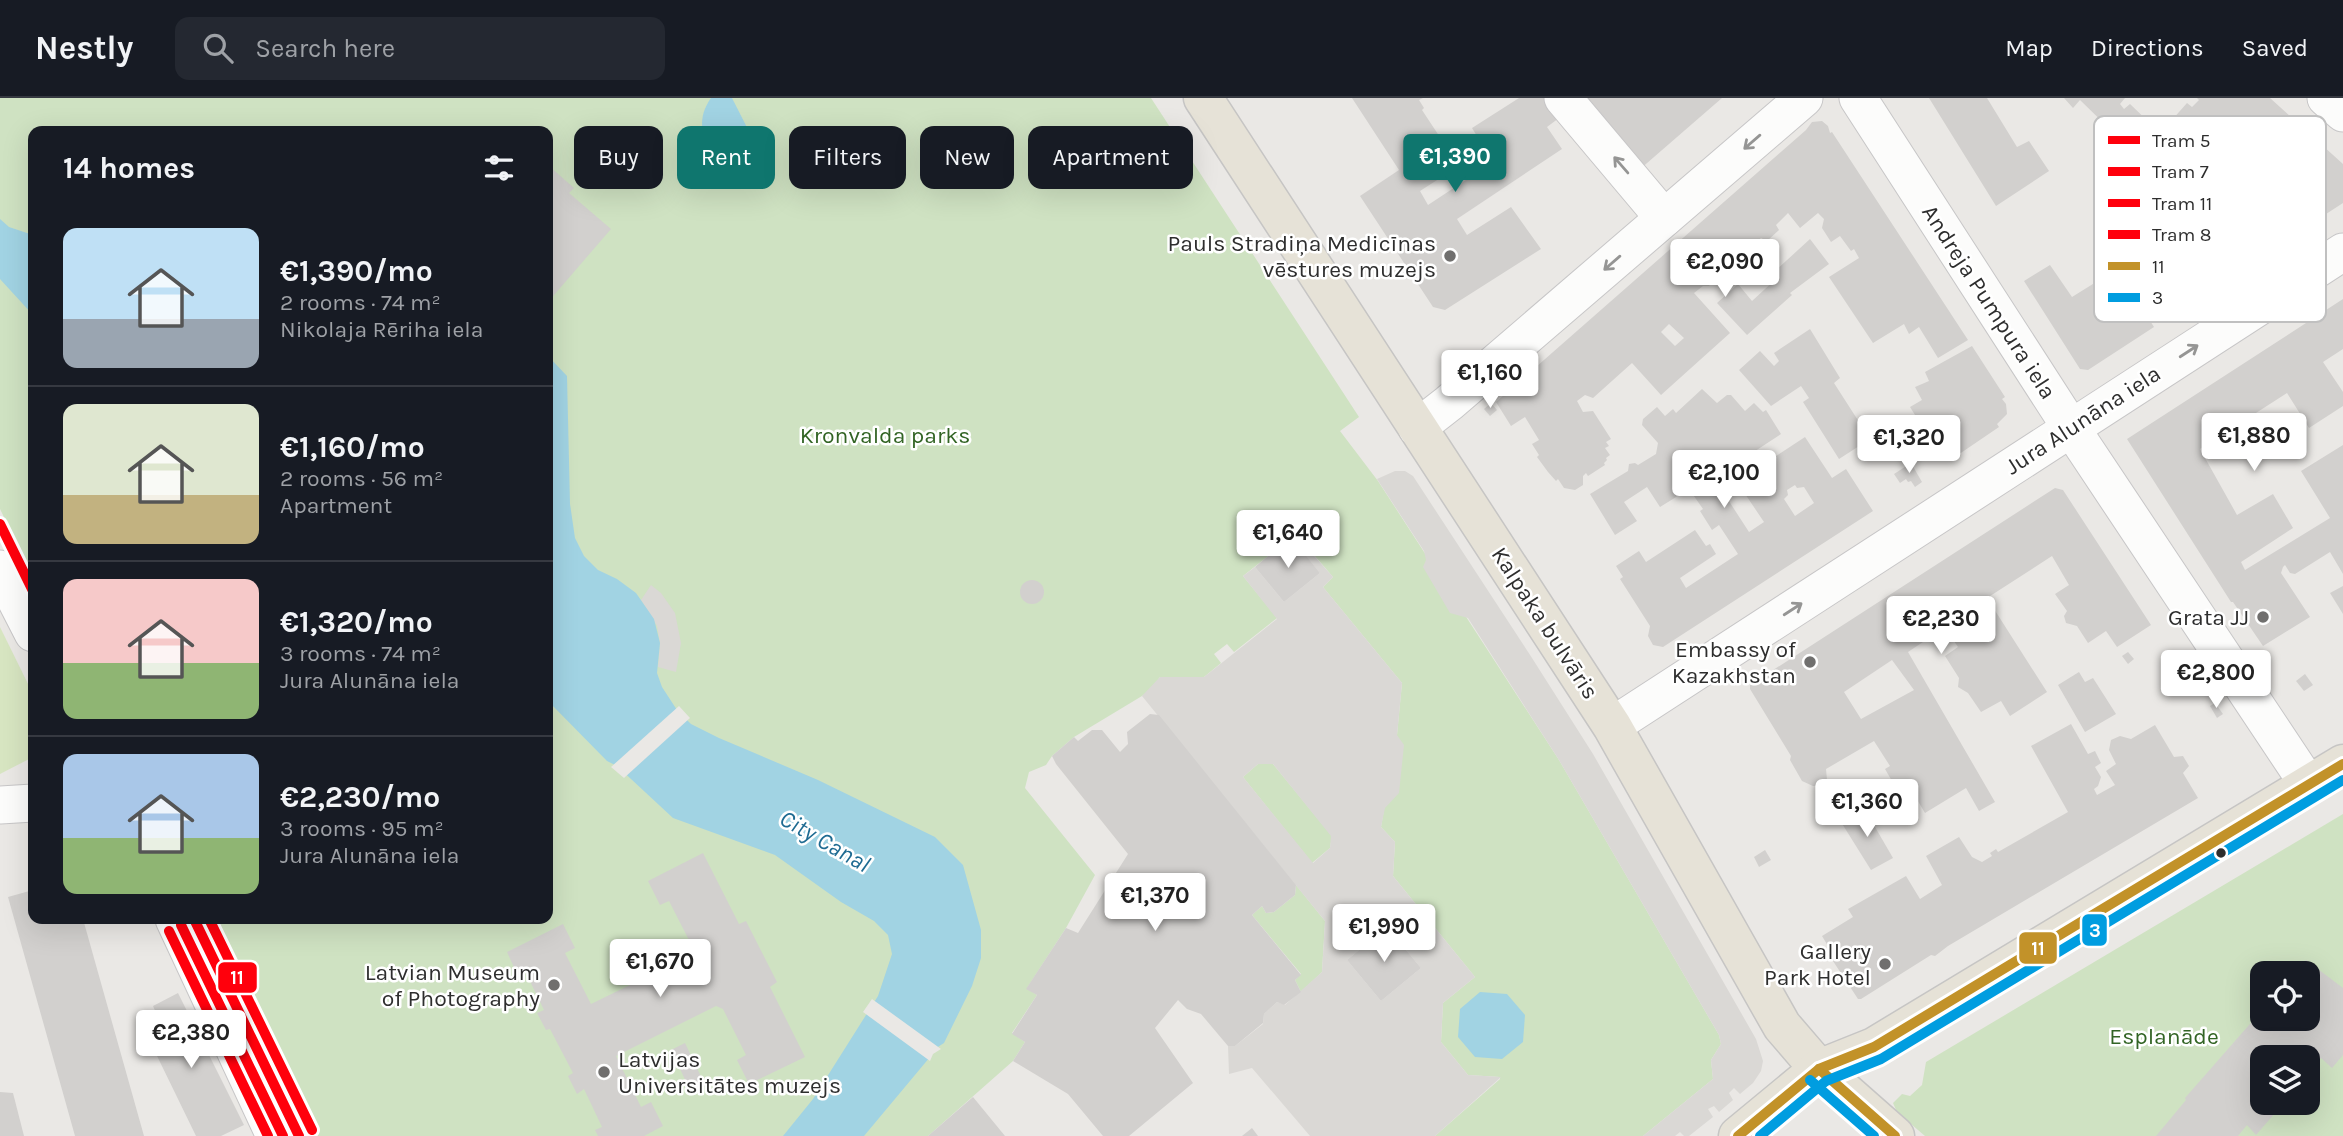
<!DOCTYPE html>
<html lang="en">
<head>
<meta charset="utf-8">
<style>
  :root { --surface:#171b24; --page:#242831; --text:#f1f3f6; --muted:#9ea1a6; --line:#363941; --accent:#0f766e }
  body { margin:0; font-family:Karla,sans-serif; background:var(--page); color:var(--text); height:100vh; display:flex; flex-direction:column; font-size:26px; white-space:nowrap }
  * { box-sizing:border-box; margin:0 }
  p { font-size:23px; color:var(--muted) }
  .icon { flex:none; width:38px; height:38px; fill:none; stroke:currentColor; stroke-width:2; stroke-linecap:round; stroke-linejoin:round }
  .map { position:relative; flex:1; overflow:hidden }
  .sheet { position:absolute; left:28px; top:28px; width:525px; height:798px; display:flex; flex-direction:column; background:var(--surface); border-radius:14px; box-shadow:0 7px 28px #0002 }
  .sheet>* { flex:none }
  .banner { position:absolute; left:574px; top:28px; width:665px; height:63px; display:flex; gap:14px }
  .buttons { position:absolute; left:2250px; top:863px; display:grid; gap:14px }
  .buttons a { display:grid; place-items:center; width:70px; height:70px; border-radius:14px; background:var(--surface); box-shadow:0 7px 28px #0002; font-size:35px }
  .price { position:absolute; translate:-50% -60px; padding:0 16px; border-radius:7px; background:#fff; color:#222; font-size:23px; line-height:46px; filter:drop-shadow(0 2px 4px #0008) }
  .price::after { content:''; position:absolute; left:50%; top:42px; width:21px; height:16px; margin-left:-10px; background:inherit; clip-path:polygon(0 0,100% 0,50% 100%) }
  .price.current { background:var(--accent); color:#fff }
  ul { padding:0; list-style:none }
  li { display:flex; align-items:center; gap:21px; height:175px; padding:0 35px }
  li+li { border-top:2px solid var(--line) }
  li span { display:grid; place-items:center; flex:none; width:196px; height:140px; border-radius:14px; color:#555 }
  li>.icon { margin-inline-start:auto }
  span .icon { width:84px; height:84px; fill:#fffc; stroke-width:1 }
  li b { font-size:30px }
  h2 { display:flex; justify-content:space-between; align-items:center; height:84px; padding:0 35px; font-size:30px }
  .tag { padding:0 24px; border-radius:14px; background:var(--surface); box-shadow:0 7px 28px #0002; font-size:24px; line-height:63px }
  .tag.current { background:var(--accent); color:#fff }
  header { display:flex; align-items:center; gap:42px; box-sizing:border-box; height:98px; padding:0 35px; background:var(--surface); border-bottom:2px solid var(--line) }
  header strong { font-size:33px }
  nav { display:flex; gap:38px; margin-inline-start:auto; font-size:24px }
  .search { width:490px; height:63px; background:var(--page); display:flex; align-items:center; gap:18px; box-sizing:border-box; padding:0 24px; border-radius:14px; color:var(--muted); font-size:26px }
  .map>svg:first-child { display:block }
</style>
</head>
<body>
<header>
<strong>Nestly</strong>
<div class="search"><svg class="icon" aria-label="search" viewBox="0 0 24 24"><circle cx="10" cy="10" r="6"/><path d="M15 15l6 6"/></svg>Search here</div>
<nav><a>Map</a><a>Directions</a><a>Saved</a></nav>
</header>
<div class="map">
<svg width="2343" height="1038" viewBox="0 0 2343 1038">
  <rect width="100%" height="100%" fill="#eae8e5"/>
  <g fill="#cfe2c2" fill-rule="evenodd">
    <polygon points="0,0 1151,0 1359,319 1340,333 1378,383 1559,662 1719,937 1721,946 1711,962 1713,981 1643,1038 1435,1038 1500,981 1500,979 1468,977 1441,944 1443,905 1475,879 1393,778 1395,744 1381,729 1397,637 1402,585 1323,489 1333,479 1296,436 1243,478 1277,520 1234,554 1227,546 1214,556 1221,565 1204,579 1160,579 1150,592 1142,598 1074,639 1052,658 1046,667 1029,674 1025,690 1095,777 1066,830 1027,890 1037,897 1012,935 1025,944 1013,963 928,1038 314,1038 204,821 548,821 548,33 33,33 33,478 0,411"/>
    <polygon points="1258,666 1273,666 1332,738 1330,750 1312,765 1243,679"/>
    <path d="M2343,716V1038H1925L1897,1014L1893,1005L1902,996L1910,998L1922,987L1926,964ZM2263,875H2308V920H2263ZM2263,959H2308V1004H2263Z"/>
    <polygon points="1296,787 1325,823 1322,874 1301,894 1295,882 1301,876 1252,817 1262,808 1266,815 1274,814 1295,797"/>
  </g>
  <polygon fill="#d7e5c1" points="0,529 33,596 33,659 0,676"/>
  <g fill="#dad8d5" fill-rule="evenodd">
    <polygon points="1395,373 1405,373 1413,378 1532,560 1593,656 1756,941 1763,963 1761,973 1753,985 1740,996 1734,990 1729,995 1733,1002 1719,1014 1714,1008 1708,1011 1713,1019 1689,1038 1684,1038 1680,1034 1675,1038 1643,1038 1713,981 1711,962 1721,946 1719,937 1559,662 1468,520 1450,515 1423,469 1426,462 1424,453 1377,381"/>
    <path d="M1309,452L1333,479L1323,489L1402,585L1397,637L1404,647L1399,695L1385,710L1381,729L1395,744L1393,778L1475,879L1443,905L1441,944L1468,977L1501,979L1435,1038H1310L1252,970L1229,976L1228,948H1235L1263,926L1264,916L1277,904L1285,907L1322,874L1325,823L1142,598L1160,579H1204L1277,521L1243,478L1255,469L1284,504L1320,475L1305,457ZM1258,666H1273L1331,738L1330,750L1313,765L1243,679ZM1387,829L1421,870L1381,903L1347,862Z"/>
    <polygon points="651,487 661,495 675,515 681,545 676,574 658,569 660,545 657,528 641,502"/>
  </g>
  <g fill="#a1d3e3">
    <path d="M711,0H732L760,55C720,70 685,37 711,0Z"/>
    <polygon points="0,121 9,129 33,137 33,217 0,181"/>
    <polygon points="548,258 567,278 570,406 575,440 584,458 598,472 617,481 636,495 654,521 660,545 657,575 662,589 677,612 691,626 719,640 818,682 935,739 963,767 981,832 981,860 972,888 944,945 930,954 930,959 864,1038 783,1038 813,1001 878,898 892,856 888,837 874,823 841,804 775,757 673,720 617,668 607,663 548,603"/>
    <polygon points="1480,894 1507,896 1525,917 1523,944 1502,961 1475,959 1458,939 1460,911"/>
  </g>
  <g fill="#eae8e5">
    <polygon points="679,608 690,620 624,680 611,669"/>
    <polygon points="872,901 941,951 933,956 930,963 863,914"/>
  </g>
  <g fill="#d2d0ce" fill-rule="evenodd">
    <polygon points="1352,0 1423,0 1419,2 1424,10 1422,12 1459,68 1420,93 1428,107 1493,64 1472,30 1519,0 1547,0 1563,17 1547,29 1562,51 1457,121 1467,137 1511,109 1541,151 1445,212 1433,209 1360,98 1399,72"/>
    <polygon points="1578,0 1722,0 1639,72"/>
    <polygon points="1929,0 1987,0 2017,49 2029,43 2049,73 1996,108"/>
    <polygon points="2064,0 2125,0 2120,6 2124,11 2130,6 2154,29 2150,34 2156,40 2187,5 2192,9 2199,2 2197,0 2270,0 2343,66 2343,105 2198,199 2193,192 2220,175 2192,144 2218,127 2221,128 2227,124 2216,107 2218,105 2215,99 2217,92 2227,85 2234,87 2238,92 2241,90 2254,107 2257,101 2277,89 2281,95 2290,89 2251,54 2248,56 2214,25 2162,82 2080,2 2073,10"/>
    <path d="M1822,23L1828,28L1830,35L1832,34L1968,242L1938,260L1919,229L1909,236L1904,226L1873,245L1829,179L1859,160L1854,151L1851,153L1840,138L1831,144L1822,130L1824,121L1818,115L1800,130L1788,115L1776,127L1779,132L1767,143L1761,140L1737,161L1735,170L1724,172L1709,188H1703L1694,195L1730,235L1661,297L1632,265L1593,300L1585,297L1577,303L1583,314L1593,313L1611,341L1606,344L1609,348L1605,350L1610,357L1606,360L1607,362L1604,365L1605,367L1588,378L1586,375L1583,378V387L1575,392L1564,390L1558,381L1556,383L1548,374L1537,359L1539,357L1532,346L1539,342L1525,319L1511,328L1496,304L1806,32L1812,24ZM1669,226L1684,240L1675,248L1661,234Z"/>
    <polygon points="548,67 574,90 569,95 611,131 548,204"/>
    <polygon points="1810,141 1829,166 1790,195 1792,197 1747,237 1717,205 1738,186 1752,203 1778,179 1774,174"/>
    <polygon points="2050,167 2072,199 2117,171 2154,229 2088,272 2080,271 2024,183"/>
    <polygon points="2343,201 2343,251 2323,264 2343,294 2343,308 2309,330 2287,295 2200,351 2237,417 2273,396 2293,430 2241,464 2245,472 2330,420 2301,373 2343,347 2343,476 2330,454 2295,476 2290,475 2285,467 2283,469 2281,475 2310,519 2263,548 2233,504 2231,504 2127,341"/>
    <polygon points="1810,231 1840,280 1834,285 1870,341 1839,361 1803,304 1809,300 1801,288 1771,308 1739,272 1760,253 1774,268 1779,263 1774,255"/>
    <polygon points="1972,248 2005,299 2002,301 2006,306 2007,316 1997,326 1999,329 1949,363 1946,359 1942,360 1910,309 1922,302 1915,289 1929,283 1925,274"/>
    <path d="M1702,291L1717,305L1727,297H1731L1745,313L1754,305L1763,314L1766,312L1781,336L1714,380L1749,434L1764,424L1737,384L1805,339L1832,380L1846,371L1873,413L1663,549L1653,547L1648,538L1650,528L1620,481L1623,479L1616,468L1639,453L1646,464L1695,432L1706,448L1710,446L1716,456L1680,480L1686,490L1738,456L1719,427L1712,432L1700,413L1703,411L1689,391L1660,409L1647,389L1624,404L1637,423L1615,437L1590,396L1628,373L1629,366L1635,365L1638,367L1656,356L1658,345L1642,327L1643,321L1657,309L1665,318L1673,311L1676,315ZM1795,387L1797,390L1804,389L1814,405L1795,418L1784,401L1788,397L1787,392Z"/>
    <polygon points="1491,305 1497,312 1490,318 1484,311"/>
    <polygon points="1911,365 1922,384 1915,389 1911,383 1908,384 1906,381 1900,385 1894,376"/>
    <path d="M2055,390L2063,392L2151,527L2117,549L2106,533L2088,545L2077,528L2066,525L2064,518L2067,513L2055,496L2069,487L2052,458L1987,500L2047,594L2010,618L2001,603L1981,614L1968,595L1958,589L1959,580L1945,558L1958,549L1941,524L1934,529L1935,536L1908,554L1995,704L1979,713L1966,690L1925,715L1906,683L1896,690L1885,671L1890,668L1874,643L1826,671L1827,682L1823,687L1813,688L1802,683L1790,662L1791,658L1750,591V587ZM1892,562L1914,592L1861,621L1844,594Z"/>
    <polygon points="1291,439 1320,475 1284,504 1255,469"/>
    <circle cx="1032" cy="494" r="12"/>
    <polygon points="2343,488 2343,516 2330,495"/>
    <polygon points="2128,554 2134,561 2128,566 2122,558"/>
    <polygon points="2079,574 2085,584 2093,580 2116,616 2085,634 2058,587"/>
    <polygon points="2305,576 2313,587 2304,593 2296,583"/>
    <polygon points="2215,605 2223,616 2217,620 2210,608"/>
    <polygon points="1150,616 1159,617 1296,787 1295,797 1274,814 1266,815 1262,808 1252,817 1301,877 1295,882 1301,894 1284,907 1277,904 1264,916 1263,925 1235,948 1228,948 1201,916 1187,911 1178,902 1155,930 1193,985 1129,1038 1103,1038 1068,996 1013,963 1025,944 1012,936 1037,897 1026,891 1066,830 1078,835 1128,756 1056,666 1052,658 1074,639 1078,643 1092,632 1102,632 1120,654 1128,646 1127,634"/>
    <polygon points="2071,626 2088,656 2095,653 2101,665 2095,669 2101,679 2098,688 2094,691 2097,697 2115,687 2106,673 2116,666 2109,652 2111,642 2120,638 2131,641 2155,627 2174,659 2183,658 2189,668 2183,675 2198,700 1948,848 1935,858 1931,857 1861,901 1858,901 1831,860 1834,858 1822,838 1853,819 1848,811 1906,778 1920,801 1942,787 1926,758 1959,739 1972,759 1982,764 1992,758 1990,755 1996,751 1998,754 2068,714 2031,648"/>
    <polygon points="1864,710 1893,760 1871,772 1841,724"/>
    <polygon points="1765,752 1771,762 1759,769 1754,759"/>
    <polygon points="703,755 739,826 746,823 777,884 770,889 805,959 749,986 737,962 746,957 723,911 716,908 616,958 641,1009 651,1004 663,1028 644,1038 598,1038 595,1032 602,1029 584,991 577,996 568,978 573,975 550,931 546,932 537,915 544,912 526,875 518,878 507,854 563,826 575,850 565,855 591,906 634,885 621,859 646,846 659,871 690,857 692,848 669,803 660,807 648,783"/>
    <polygon points="33,792 33,821 83,821 144,1038 75,1038 8,799"/>
    <polygon points="1387,829 1421,870 1381,903 1347,862"/>
    <polygon points="2306,862 2343,890 2343,957 2332,970 2321,960 2308,974 2308,959 2263,959 2263,1004 2282,1004 2282,1007 2256,1037 2247,1027 2238,1038 2156,1038 2186,1002 2185,1000 2256,919 2254,918 2263,908 2263,920 2308,920 2308,875 2294,875"/>
    <polygon points="178,895 244,1027 221,1038 196,1038 141,925 157,917 153,908"/>
    <polygon points="685,945 705,987 691,994 671,952"/>
    <polygon points="0,994 13,995 24,1038 0,1038"/>
    <polygon points="973,999 1005,1038 928,1038"/>
    <polygon points="1252,1030 1258,1038 1242,1038"/>
  </g>
  <g fill="none" stroke-linecap="round" stroke-linejoin="round">
    <defs>
      <g id="minor">
        <polyline points="1563,0 1664,120"/>
        <polyline points="1858,0 2071,330 2308,686"/>
        <polyline points="2326,0 2343,15"/>
        <polyline points="1417,330 1449,305 1804,0"/>
        <polyline points="0,471 33,535"/>
        <polyline points="1612,628 2343,154"/>
        <polyline points="0,707 33,705"/>
        <polyline points="174,821 275,1038"/>
      </g>
      <g id="major">
        <polyline points="1203,0 1612,628 1782,928 1819,971 1895,1038"/>
        <polyline points="1738,1038 1819,971 1874,949 2343,666"/>
      </g>
    </defs>
    <use href="#minor" stroke="#c7c6c7" stroke-width="39"/>
    <use href="#major" stroke="#c6c5c4" stroke-width="41"/>
    <use href="#minor" stroke="#fcfcfb" stroke-width="37"/>
    <use href="#major" stroke="#e6e2d7" stroke-width="38"/>
    <defs>
      <g id="bus-1">
        <polyline points="1819,971 1895,1038"/>
        <polyline points="1738,1038 1819,971 1874,949 2343,666"/>
      </g>
      <g id="bus-2">
        <polyline points="1810,982 1874,1038"/>
        <polyline points="1760,1038 1826,983 1881,961 2343,682"/>
      </g>
    </defs>
    <use href="#bus-1" stroke="#fff" stroke-width="16"/>
    <use href="#bus-2" stroke="#fff" stroke-width="16"/>
    <use href="#bus-1" stroke="#c29229" stroke-width="10"/>
    <use href="#bus-2" stroke="#009de0" stroke-width="10"/>
    <defs>
      <g id="tram-1">
        <polyline points="0,426 33,493"/>
        <polyline points="194,821 299,1038"/>
      </g>
      <polyline id="tram-2" points="181,827 283,1038"/>
      <polyline id="tram-3" points="209,821 312,1032"/>
      <polyline id="tram-4" points="169,833 268,1038"/>
    </defs>
    <use href="#tram-1" stroke="#fff" stroke-width="16"/>
    <use href="#tram-2" stroke="#fff" stroke-width="16"/>
    <use href="#tram-3" stroke="#fff" stroke-width="16"/>
    <use href="#tram-4" stroke="#fff" stroke-width="16"/>
    <use href="#tram-1" stroke="#ff000c" stroke-width="10"/>
    <use href="#tram-2" stroke="#ff000c" stroke-width="10"/>
    <use href="#tram-3" stroke="#ff000c" stroke-width="10"/>
    <use href="#tram-4" stroke="#ff000c" stroke-width="10"/>
  </g>
  <defs><path id="oneway-shaft" d="M-6 0H5M1.5-3L5.5 0L1.5 3" fill="none" stroke-width="1.6" stroke-linecap="round" stroke-linejoin="round" transform="scale(1.75)"/></defs>
  <g stroke="#959594">
    <use href="#oneway-shaft" transform="translate(1752 44) rotate(139)"/>
    <use href="#oneway-shaft" transform="translate(1621 67) rotate(-131)"/>
    <use href="#oneway-shaft" transform="translate(1612 165) rotate(139)"/>
    <use href="#oneway-shaft" transform="translate(2189 253) rotate(-33)"/>
    <use href="#oneway-shaft" transform="translate(1793 511) rotate(-33)"/>
  </g>
  <g fill="#706f6e" stroke="#fff" stroke-width="2.5">
    <circle cx="1450" cy="158" r="7"/>
    <circle cx="2263" cy="519" r="7"/>
    <circle cx="1810" cy="564" r="7"/>
    <circle cx="1885" cy="866" r="7"/>
    <circle cx="554" cy="887" r="7"/>
    <circle cx="604" cy="974" r="7"/>
  </g>
  <circle fill="#2e2e2e" stroke="#fff" stroke-width="2.5" cx="2221" cy="755" r="6"/>
  <g text-anchor="middle" dominant-baseline="central" stroke-width="5" stroke-linejoin="round" paint-order="stroke">
    <g font-size="23" fill="#2e2e2e" stroke="#fff" text-anchor="end">
      <text x="1436" y="145">Pauls Stradiņa Medicīnas<tspan x="1436" dy="26">vēstures muzejs</tspan></text>
      <text x="2249" y="519">Grata JJ</text>
      <text x="1796" y="551">Embassy of<tspan x="1796" dy="26">Kazakhstan</tspan></text>
      <text x="1871" y="853">Gallery<tspan x="1871" dy="26">Park Hotel</tspan></text>
      <text x="540" y="874">Latvian Museum<tspan x="540" dy="26">of Photography</tspan></text>
      <text x="618" y="961" text-anchor="start">Latvijas<tspan x="618" dy="26">Universitātes muzejs</tspan></text>
    </g>
    <g font-size="23" fill="#2e2e2e" stroke="#fff">
      <text transform="translate(1989 204) rotate(57)">Andreja Pumpura iela</text>
      <text transform="translate(2083 322) rotate(-33)">Jura Alunāna iela</text>
      <text transform="translate(1545 525) rotate(57)">Kalpaka bulvāris</text>
    </g>
    <g font-size="23" fill="#326424" stroke="#fff">
      <text x="885" y="337">Kronvalda parks</text>
      <text x="2164" y="938">Esplanāde</text>
    </g>
    <g font-size="24" font-style="italic" fill="#1e6b92" stroke="#fff">
      <text transform="translate(825 743) rotate(30)">City Canal</text>
    </g>
  </g>
  <rect x="2094" y="18" width="232" height="206" rx="10" fill="#fff" stroke="#c0c0c0" stroke-width="2"/>
  <rect x="2108" y="38" width="32" height="8" fill="#ff000c"/>
  <rect x="2108" y="69" width="32" height="9" fill="#ff000c"/>
  <rect x="2108" y="101" width="32" height="8" fill="#ff000c"/>
  <rect x="2108" y="132" width="32" height="9" fill="#ff000c"/>
  <rect x="2108" y="164" width="32" height="8" fill="#c29229"/>
  <rect x="2108" y="195" width="32" height="9" fill="#009de0"/>
  <g font-size="19" fill="#2e2e2e">
    <text x="2152" y="49">Tram 5</text>
    <text x="2152" y="80">Tram 7</text>
    <text x="2152" y="112">Tram 11</text>
    <text x="2152" y="143">Tram 8</text>
    <text x="2152" y="175">11</text>
    <text x="2152" y="206">3</text>
  </g>
  <g stroke="#fff" stroke-width="2.5">
    <rect x="2081" y="815" width="27" height="34" rx="7" fill="#009de0"/>
    <rect x="2018" y="833" width="40" height="34" rx="7" fill="#c29229"/>
    <rect x="217" y="863" width="41" height="33" rx="7" fill="#ff000c"/>
  </g>
  <g font-size="19" text-anchor="middle" font-weight="bold" fill="#fff">
    <text x="2095" y="839">3</text>
    <text x="2038" y="857">11</text>
    <text x="237" y="886">11</text>
  </g>
</svg>
<div class="buttons">
<a><svg class="icon" aria-label="locate" viewBox="0 0 24 24"><circle cx="12" cy="12" r="6"/><path d="M12 2v4M12 18v4M2 12h4M18 12h4"/></svg></a>
<a><svg class="icon" aria-label="layers" viewBox="0 0 24 24"><path d="M12 4l9 5-9 5-9-5zM3 14l9 5 9-5"/></svg></a>
</div>
<b class="price current" style="left:1455px;top:96px">€1,390</b>
<b class="price" style="left:1725px;top:201px">€2,090</b>
<b class="price" style="left:1490px;top:312px">€1,160</b>
<b class="price" style="left:2254px;top:375px">€1,880</b>
<b class="price" style="left:1909px;top:377px">€1,320</b>
<b class="price" style="left:1724px;top:412px">€2,100</b>
<b class="price" style="left:1288px;top:472px">€1,640</b>
<b class="price" style="left:1941px;top:558px">€2,230</b>
<b class="price" style="left:2216px;top:612px">€2,800</b>
<b class="price" style="left:1867px;top:741px">€1,360</b>
<b class="price" style="left:1155px;top:835px">€1,370</b>
<b class="price" style="left:1384px;top:866px">€1,990</b>
<b class="price" style="left:660px;top:901px">€1,670</b>
<b class="price" style="left:191px;top:972px">€2,380</b>
<div class="banner">
<a class="tag">Buy</a>
<a class="tag current">Rent</a>
<a class="tag">Filters</a>
<a class="tag">New</a>
<a class="tag">Apartment</a>
</div>
<section class="sheet">
<h2>14 homes<svg class="icon" aria-label="filters" viewBox="0 0 24 24"><path d="M4 7h16M4 17h16"/><circle cx="9" cy="7" r="2"/><circle cx="15" cy="17" r="2"/></svg></h2>
<ul>
<li><span style="background:linear-gradient(#bfe0f5 65%,#9aa5b1 0)"><svg class="icon" aria-label="home" viewBox="0 0 24 24"><path d="M3 11l9-7 9 7M6 9v11h12V9"/></svg></span><div><b>€1,390/mo</b><p>2 rooms · 74 m²</p><p>Nikolaja Rēriha iela</p></div></li>
<li><span style="background:linear-gradient(#dfe7d0 65%,#c2b280 0)"><svg class="icon" aria-label="home" viewBox="0 0 24 24"><path d="M3 11l9-7 9 7M6 9v11h12V9"/></svg></span><div><b>€1,160/mo</b><p>2 rooms · 56 m²</p><p>Apartment</p></div></li>
<li><span style="background:linear-gradient(#f6c9c9 60%,#8fb573 0)"><svg class="icon" aria-label="home" viewBox="0 0 24 24"><path d="M3 11l9-7 9 7M6 9v11h12V9"/></svg></span><div><b>€1,320/mo</b><p>3 rooms · 74 m²</p><p>Jura Alunāna iela</p></div></li>
<li><span style="background:linear-gradient(#a9c7e8 60%,#8fb573 0)"><svg class="icon" aria-label="home" viewBox="0 0 24 24"><path d="M3 11l9-7 9 7M6 9v11h12V9"/></svg></span><div><b>€2,230/mo</b><p>3 rooms · 95 m²</p><p>Jura Alunāna iela</p></div></li>
</ul>
</section>
</div>
</body>
</html>
